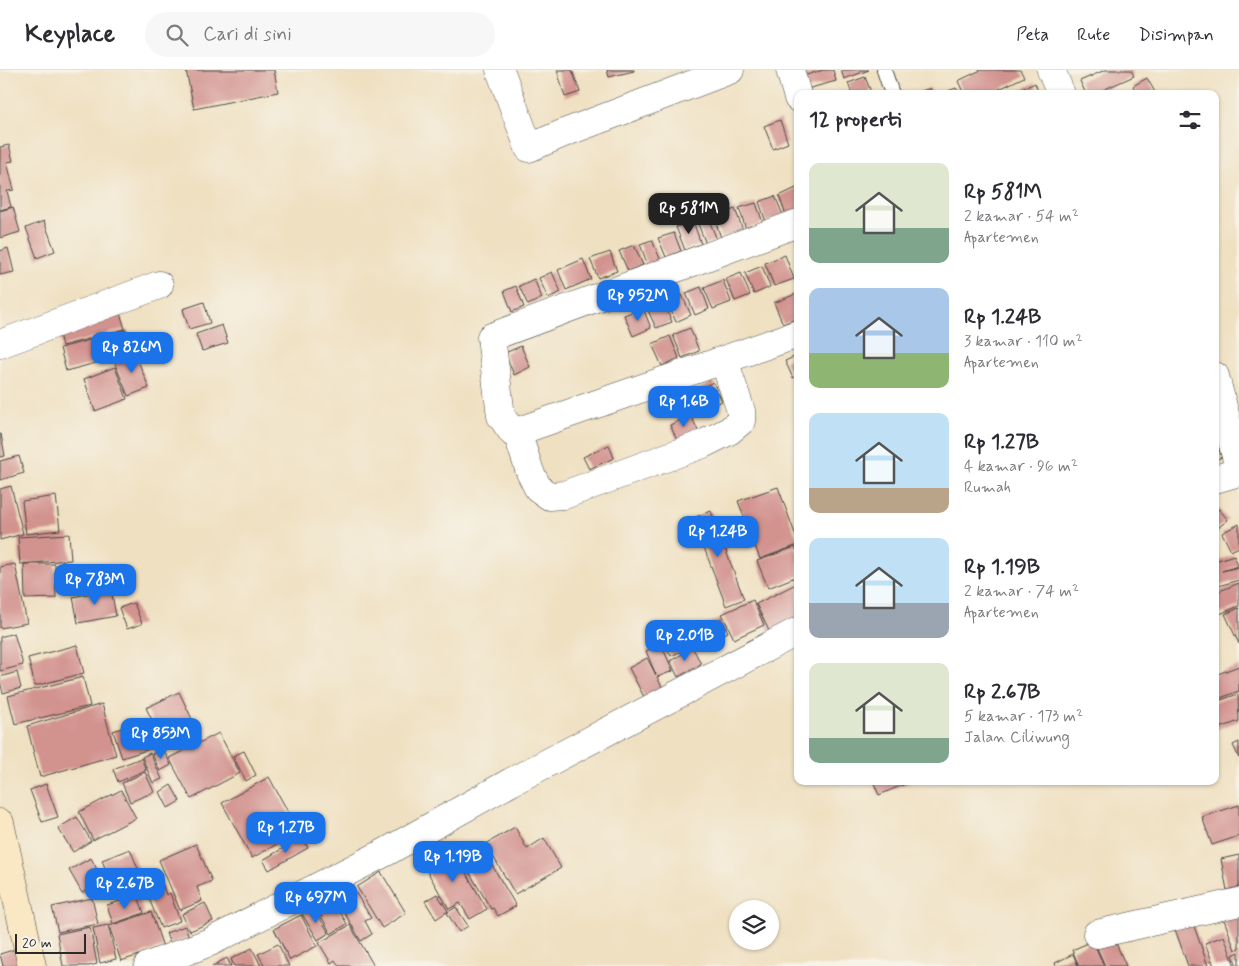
<!DOCTYPE html>
<html lang="id">
<head>
<meta charset="utf-8">
<style>
  :root { --surface:#fff; --page:#f7f7f7; --text:#2b2b33; --muted:#7c7c81; --line:#e1e1e2; --accent:#1a73e8 }
  body { margin:0; font-family:Mynerve,sans-serif; background:var(--page); color:var(--text); height:100vh; display:flex; flex-direction:column; font-size:19px; white-space:nowrap }
  * { box-sizing:border-box; margin:0 }
  p { font-size:16px; color:var(--muted) }
  .icon { flex:none; width:28px; height:28px; fill:none; stroke:currentColor; stroke-width:2; stroke-linecap:round; stroke-linejoin:round }
  .map { position:relative; flex:1; overflow:hidden }
  .panel { position:absolute; left:794px; top:20px; width:425px; height:695px; display:flex; flex-direction:column; background:var(--surface); border-radius:10px; box-shadow:0 1px 4px #0004 }
  .panel>* { flex:none }
  .fabs { position:absolute; left:729px; top:830px; display:grid; gap:10px }
  .fabs a { display:grid; place-items:center; width:50px; height:50px; border-radius:50%; background:var(--surface); box-shadow:0 1px 4px #0004; font-size:25px }
  .scale { position:absolute; left:15px; bottom:12px; width:71px; box-sizing:border-box; padding-left:5px; border:2px solid #2b2b2b; border-top:0; font-size:14px; line-height:18px; white-space:nowrap; color:#2b2b2b; -webkit-text-stroke:4px #f7f3e8; paint-order:stroke }
  .price { position:absolute; translate:-50% -42px; padding:0 11px; border-radius:10px; background:var(--accent); color:#fff; font-size:16px; line-height:32px; filter:drop-shadow(0 1px 2px #0008) }
  .price::after { content:''; position:absolute; left:50%; top:30px; width:15px; height:11px; margin-left:-8px; background:inherit; clip-path:polygon(0 0,100% 0,50% 100%) }
  .price.current { background:#222; color:#fff }
  ul { padding:0; list-style:none }
  li { display:flex; align-items:center; gap:15px; height:125px; padding:0 15px }
  li span { display:grid; place-items:center; flex:none; width:140px; height:100px; border-radius:10px; color:#555 }
  li>.icon { margin-inline-start:auto }
  span .icon { width:60px; height:60px; fill:#fffc; stroke-width:1 }
  li b { font-size:21px }
  h2 { display:flex; justify-content:space-between; align-items:center; height:60px; padding:0 15px; font-size:21px }
  header { display:flex; align-items:center; gap:30px; box-sizing:border-box; height:70px; padding:0 25px; background:var(--surface); border-bottom:1px solid var(--line) }
  header strong { font-size:24px }
  nav { display:flex; gap:28px; margin-inline-start:auto; font-size:18px }
  .search { width:350px; height:45px; background:var(--page); display:flex; align-items:center; gap:12px; box-sizing:border-box; padding:0 18px; border-radius:28px; color:var(--muted); font-size:19px }
  .map>svg:first-child { display:block }
</style>
</head>
<body>
<header>
<strong>Keyplace</strong>
<div class="search"><svg class="icon" aria-label="search" viewBox="0 0 24 24"><circle cx="10" cy="10" r="6"/><path d="M15 15l6 6"/></svg>Cari di sini</div>
<nav><a>Peta</a><a>Rute</a><a>Disimpan</a></nav>
</header>
<div class="map">
<svg width="1239" height="896" viewBox="0 0 1239 896">
  <rect width="100%" height="100%" fill="#f7f3e8"/>
  <filter id="ink" filterUnits="userSpaceOnUse"><feTurbulence type="fractalNoise" baseFrequency=".02" numOctaves="2"/><feDisplacementMap in="SourceGraphic" scale="10" xChannelSelector="R" yChannelSelector="G"/><feConvolveMatrix kernelMatrix="1 2 1 2 8 2 1 2 1" color-interpolation-filters="sRGB"/></filter>
  <filter id="wash" filterUnits="userSpaceOnUse"><feTurbulence type="fractalNoise" baseFrequency=".0096" numOctaves="4" result="noise"/><feDisplacementMap in="SourceGraphic" scale="20" xChannelSelector="R" yChannelSelector="G"/><feGaussianBlur stdDeviation="1.12" result="paint"/><feColorMatrix in="noise" values="0 0 0 0 0 0 0 0 0 0 0 0 0 0 0 0 0 1.4 0 .05"/><feComposite in="paint" operator="in"/></filter>
  <g filter="url(#wash)">
    <rect width="100%" height="100%" fill="#efe0c1"/>
    <g id="blocks">
      <g fill="#d2928e">
        <polygon points="186,0 274,0 278,22 194,39"/>
        <polygon points="557,0 572,0 580,22 565,27"/>
        <polygon points="607,0 634,0 634,1 609,7"/>
        <polygon points="823,0 833,0 836,11 807,19 803,6"/>
        <polygon points="841,0 869,0 844,9"/>
        <polygon points="981,0 1020,0 1024,7 989,24 964,24 958,11"/>
        <polygon points="1105,0 1131,0 1134,6 1094,24 1086,24 1080,11"/>
        <polygon points="865,7 871,22 865,24 852,24 848,13"/>
        <polygon points="1147,8 1156,24 1137,24 1133,16"/>
        <polygon points="1035,13 1039,24 1011,24"/>
        <polygon points="930,18 932,24 915,24"/>
        <polygon points="956,18 959,24 940,24"/>
        <polygon points="780,50 788,73 773,79 764,56"/>
        <polygon points="9,75 13,91 7,92 14,120 7,121 11,137 0,140 0,77"/>
        <polygon points="796,118 798,122 798,140 786,145 779,126"/>
        <polygon points="775,126 783,145 766,152 759,132"/>
        <polygon points="756,133 763,153 746,159 739,138"/>
        <polygon points="13,137 20,162 0,168 0,141"/>
        <polygon points="735,139 743,160 721,168 714,147"/>
        <polygon points="709,150 717,170 706,174 698,154"/>
        <polygon points="44,151 55,181 37,188 26,158"/>
        <polygon points="693,151 701,174 685,180 676,157"/>
        <polygon points="674,163 681,181 666,187 658,168"/>
        <polygon points="652,170 661,191 648,196 640,174"/>
        <polygon points="634,175 643,195 628,201 619,181"/>
        <polygon points="8,178 14,202 0,205 0,181"/>
        <polygon points="610,182 617,201 598,208 590,189"/>
        <polygon points="785,185 794,209 774,216 765,193"/>
        <polygon points="583,189 591,209 566,220 558,200"/>
        <polygon points="762,196 770,217 754,224 745,203"/>
        <polygon points="552,202 561,222 548,228 539,208"/>
        <polygon points="741,203 750,225 735,231 726,209"/>
        <polygon points="534,209 542,228 528,235 519,216"/>
        <polygon points="723,210 731,232 713,239 704,218"/>
        <polygon points="516,216 524,237 512,242 504,221"/>
        <polygon points="701,217 709,239 695,245 686,223"/>
        <polygon points="798,223 798,248 783,254 774,233"/>
        <polygon points="682,225 691,245 676,252 667,231"/>
        <polygon points="662,229 672,252 656,258 646,236"/>
        <polygon points="204,232 210,253 189,259 183,239"/>
        <polygon points="643,238 651,258 633,266 624,245"/>
        <polygon points="119,240 125,259 62,276 57,256"/>
        <polygon points="222,255 228,273 202,281 196,264"/>
        <polygon points="690,258 699,281 682,288 673,265"/>
        <polygon points="127,260 133,283 66,301 60,278"/>
        <polygon points="670,266 679,288 662,296 652,274"/>
        <polygon points="521,276 530,297 514,305 505,283"/>
        <polygon points="135,283 149,318 128,326 114,291"/>
        <polygon points="798,285 798,306 793,308 785,291"/>
        <polygon points="115,297 127,329 95,341 84,309"/>
        <polygon points="713,312 722,331 701,342 692,323"/>
        <polygon points="691,345 698,361 677,370 670,355"/>
        <polygon points="0,364 1,364 5,386 0,387"/>
        <polygon points="1215,371 1222,387 1215,390"/>
        <polygon points="609,375 614,388 589,399 583,387"/>
        <polygon points="19,386 24,403 0,410 0,391"/>
        <polygon points="11,416 23,464 0,470 0,419"/>
        <polygon points="778,417 798,472 798,475 760,489 738,431"/>
        <polygon points="56,426 60,460 26,464 22,431"/>
        <polygon points="1219,439 1228,450 1215,460 1215,442"/>
        <polygon points="711,441 744,529 726,536 693,448"/>
        <polygon points="1239,454 1239,477 1231,481 1222,463"/>
        <polygon points="69,464 71,490 20,494 18,467"/>
        <polygon points="795,477 798,483 798,506 768,518 757,491"/>
        <polygon points="1234,485 1238,496 1222,501 1239,497 1239,510 1215,517 1215,491"/>
        <polygon points="15,494 27,553 0,558 0,497"/>
        <polygon points="24,494 55,494 56,528 25,529"/>
        <polygon points="798,513 798,549 770,563 756,534"/>
        <polygon points="1239,513 1239,536 1215,546 1215,523"/>
        <polygon points="111,519 116,546 78,553 73,527"/>
        <polygon points="753,530 764,555 734,569 722,544"/>
        <polygon points="134,533 142,554 127,559 119,538"/>
        <polygon points="1239,538 1239,574 1225,544"/>
        <polygon points="721,548 728,562 709,572 701,557"/>
        <polygon points="686,561 693,576 671,586 664,572"/>
        <polygon points="14,563 23,595 0,601 0,567"/>
        <polygon points="661,574 673,601 657,607 663,619 645,629 629,598 647,588 656,605 646,581"/>
        <polygon points="77,575 84,603 35,616 28,588"/>
        <polygon points="693,578 701,594 678,607 670,591"/>
        <polygon points="1239,596 1239,621 1215,630 1215,605"/>
        <polygon points="17,602 21,618 3,623 0,612 0,607"/>
        <polygon points="83,607 90,636 15,654 8,626"/>
        <polygon points="179,622 194,653 162,669 146,638"/>
        <polygon points="1238,624 1239,651 1215,660 1215,632"/>
        <polygon points="102,634 116,685 40,707 27,656"/>
        <polygon points="146,650 156,677 122,688 113,661"/>
        <polygon points="219,663 240,703 191,729 169,688"/>
        <polygon points="1239,672 1239,688 1233,675"/>
        <polygon points="163,679 171,695 160,701 152,684"/>
        <polygon points="244,681 256,705 246,711 233,686"/>
        <polygon points="150,683 162,709 153,713 142,687"/>
        <polygon points="141,688 146,700 118,712 113,699"/>
        <polygon points="145,702 154,722 130,732 122,713"/>
        <polygon points="269,707 299,762 252,788 222,733"/>
        <polygon points="873,711 912,711 879,725"/>
        <polygon points="46,714 58,747 42,752 30,720"/>
        <polygon points="171,715 180,731 168,738 160,722"/>
        <polygon points="121,720 136,748 93,770 79,742"/>
        <polygon points="1239,735 1239,766 1212,775 1202,747"/>
        <polygon points="77,747 91,771 73,782 58,758"/>
        <polygon points="515,757 527,779 544,768 561,798 515,824 486,774"/>
        <polygon points="302,767 308,778 269,800 263,790"/>
        <polygon points="196,774 212,811 197,817 202,831 180,840 159,790"/>
        <polygon points="442,775 456,799 462,796 487,839 470,849 460,833 449,839 420,789"/>
        <polygon points="130,779 143,811 114,822 102,790"/>
        <polygon points="485,783 516,836 498,846 493,838 491,839 465,795"/>
        <polygon points="1239,785 1239,817 1227,820 1221,789"/>
        <polygon points="91,788 103,811 82,823 69,800"/>
        <polygon points="157,799 166,825 170,823 180,851 161,858 150,831 151,830 143,804"/>
        <polygon points="381,802 406,843 382,858 357,817"/>
        <polygon points="354,820 371,848 365,851 372,864 361,871 337,830"/>
        <polygon points="437,824 448,841 436,849 425,831"/>
        <polygon points="138,826 144,843 113,854 107,835"/>
        <polygon points="331,827 347,854 331,864 315,835"/>
        <polygon points="92,828 98,854 58,862 52,837"/>
        <polygon points="205,833 213,851 190,861 182,844"/>
        <polygon points="313,837 329,863 318,870 302,844"/>
        <polygon points="456,837 468,856 459,862 447,843"/>
        <polygon points="1239,837 1239,878 1235,880 1221,841"/>
        <polygon points="151,842 163,877 121,891 109,856"/>
        <polygon points="301,845 317,876 290,890 274,859"/>
        <polygon points="1193,853 1208,896 1188,896 1175,859"/>
        <polygon points="108,855 116,889 100,893 93,858"/>
        <polygon points="350,855 374,896 339,896 335,890 331,893 319,873"/>
        <polygon points="185,856 189,867 170,874 166,863"/>
        <polygon points="90,857 97,894 89,896 63,896 57,864"/>
        <polygon points="1113,866 1126,896 1105,896 1095,874"/>
        <polygon points="1224,866 1235,896 1214,896 1205,873"/>
        <polygon points="1093,871 1104,896 1079,896 1072,880"/>
        <polygon points="278,874 289,896 265,896 258,884"/>
        <polygon points="252,878 261,896 234,896 231,889"/>
        <polygon points="16,879 22,896 3,896 0,884"/>
        <polygon points="1239,882 1239,896 1237,896 1233,885"/>
        <polygon points="1073,884 1078,896 1056,896 1055,893"/>
        <polygon points="227,888 231,896 212,896"/>
      </g>
    </g>
  </g>
  <g filter="url(#ink)">
    <use href="#blocks" fill-opacity="0" stroke="#484642" stroke-width="1"/>
    <g fill="none" stroke-linecap="round" stroke-linejoin="round">
      <defs>
        <polyline id="service" points="884,0 892,24"/>
        <g id="minor">
          <polyline points="500,0 529,78 564,63 730,0"/>
          <polyline points="790,0 798,28"/>
          <polyline points="1051,0 1061,24"/>
          <polyline points="798,153 491,267 501,346 513,363 798,264"/>
          <polyline points="0,274 159,215"/>
          <polyline points="1215,306 1239,398"/>
          <polyline points="517,362 530,402 538,418 549,426 564,425 703,374 729,361 741,351 741,341 724,290"/>
          <polyline points="1215,409 1239,402"/>
          <polyline points="1097,864 1239,832"/>
          <polyline points="148,896 210,872 386,782 511,712 798,561"/>
        </g>
        <polyline id="secondary" points="0,753 32,896"/>
      </defs>
      <use href="#service" stroke="#484642" stroke-width="16"/>
      <use href="#minor" stroke="#484642" stroke-width="29"/>
      <use href="#secondary" stroke="#484642" stroke-width="29"/>
      <use href="#service" stroke="#fff" stroke-width="14"/>
      <use href="#minor" stroke="#fff" stroke-width="28"/>
      <use href="#secondary" stroke="#fae7c3" stroke-width="28"/>
    </g>
  </g>
</svg>
<div class="fabs">
<a><svg class="icon" aria-label="layers" viewBox="0 0 24 24"><path d="M12 4l9 5-9 5-9-5zM3 14l9 5 9-5"/></svg></a>
</div>
<div class="scale">20 m</div>
<b class="price current" style="left:689px;top:165px">Rp 581M</b>
<b class="price" style="left:638px;top:252px">Rp 952M</b>
<b class="price" style="left:132px;top:304px">Rp 826M</b>
<b class="price" style="left:684px;top:358px">Rp 1.6B</b>
<b class="price" style="left:718px;top:488px">Rp 1.24B</b>
<b class="price" style="left:95px;top:536px">Rp 783M</b>
<b class="price" style="left:685px;top:592px">Rp 2.01B</b>
<b class="price" style="left:161px;top:690px">Rp 853M</b>
<b class="price" style="left:286px;top:784px">Rp 1.27B</b>
<b class="price" style="left:453px;top:813px">Rp 1.19B</b>
<b class="price" style="left:125px;top:840px">Rp 2.67B</b>
<b class="price" style="left:316px;top:854px">Rp 697M</b>
<section class="panel">
<h2>12 properti<svg class="icon" aria-label="filters" viewBox="0 0 24 24"><path d="M4 7h16M4 17h16"/><circle cx="9" cy="7" r="2"/><circle cx="15" cy="17" r="2"/></svg></h2>
<ul>
<li><span style="background:linear-gradient(#dfe7d0 65%,#7fa58c 0)"><svg class="icon" aria-label="home" viewBox="0 0 24 24"><path d="M3 11l9-7 9 7M6 9v11h12V9"/></svg></span><div><b>Rp 581M</b><p>2 kamar · 54 m²</p><p>Apartemen</p></div></li>
<li><span style="background:linear-gradient(#a9c7e8 65%,#8fb573 0)"><svg class="icon" aria-label="home" viewBox="0 0 24 24"><path d="M3 11l9-7 9 7M6 9v11h12V9"/></svg></span><div><b>Rp 1.24B</b><p>3 kamar · 110 m²</p><p>Apartemen</p></div></li>
<li><span style="background:linear-gradient(#bfe0f5 75%,#b9a48a 0)"><svg class="icon" aria-label="home" viewBox="0 0 24 24"><path d="M3 11l9-7 9 7M6 9v11h12V9"/></svg></span><div><b>Rp 1.27B</b><p>4 kamar · 96 m²</p><p>Rumah</p></div></li>
<li><span style="background:linear-gradient(#bfe0f5 65%,#9aa5b1 0)"><svg class="icon" aria-label="home" viewBox="0 0 24 24"><path d="M3 11l9-7 9 7M6 9v11h12V9"/></svg></span><div><b>Rp 1.19B</b><p>2 kamar · 74 m²</p><p>Apartemen</p></div></li>
<li><span style="background:linear-gradient(#dfe7d0 75%,#7fa58c 0)"><svg class="icon" aria-label="home" viewBox="0 0 24 24"><path d="M3 11l9-7 9 7M6 9v11h12V9"/></svg></span><div><b>Rp 2.67B</b><p>5 kamar · 173 m²</p><p>Jalan Ciliwung</p></div></li>
</ul>
</section>
</div>
</body>
</html>
